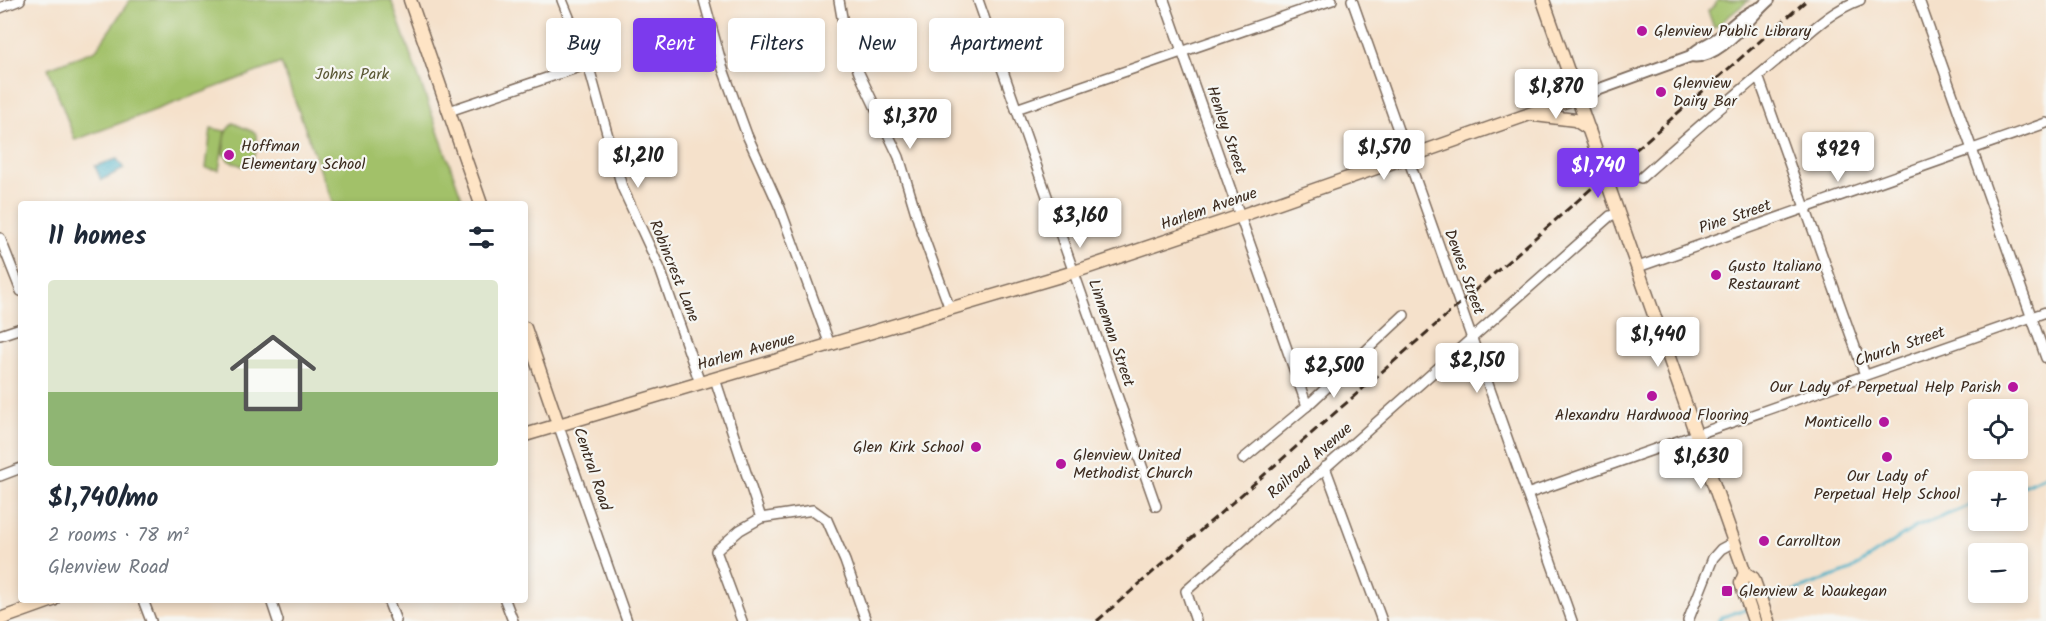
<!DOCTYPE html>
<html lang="en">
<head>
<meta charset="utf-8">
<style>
  :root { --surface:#fff; --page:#f2f2f3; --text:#1f2937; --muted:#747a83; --line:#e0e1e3; --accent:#7c3aed }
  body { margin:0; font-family:Kalam,sans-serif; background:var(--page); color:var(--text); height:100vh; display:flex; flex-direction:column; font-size:22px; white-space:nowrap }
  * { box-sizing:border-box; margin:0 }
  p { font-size:20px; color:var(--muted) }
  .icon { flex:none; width:33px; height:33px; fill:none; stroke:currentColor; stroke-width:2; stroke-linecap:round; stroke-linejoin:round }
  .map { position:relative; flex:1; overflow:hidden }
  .panel { position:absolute; left:18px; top:201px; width:510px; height:402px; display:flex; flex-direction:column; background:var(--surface); border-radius:6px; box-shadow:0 3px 9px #0003 }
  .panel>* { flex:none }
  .banner { position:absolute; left:546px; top:18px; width:570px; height:54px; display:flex; gap:12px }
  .buttons { position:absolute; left:1968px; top:399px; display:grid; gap:12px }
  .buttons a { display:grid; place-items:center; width:60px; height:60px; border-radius:6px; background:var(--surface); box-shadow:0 3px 9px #0003; font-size:30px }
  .price { position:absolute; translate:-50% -51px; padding:0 14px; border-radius:6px; background:#fff; color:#222; font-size:20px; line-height:39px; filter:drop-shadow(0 2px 3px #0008) }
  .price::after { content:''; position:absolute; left:50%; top:36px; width:18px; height:14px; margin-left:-9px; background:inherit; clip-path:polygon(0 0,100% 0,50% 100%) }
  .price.active { background:var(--accent); color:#fff }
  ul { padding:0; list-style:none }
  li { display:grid; align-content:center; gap:12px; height:318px; padding:0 30px }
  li+li { border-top:2px solid var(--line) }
  li span { display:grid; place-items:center; height:186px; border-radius:6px; color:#555 }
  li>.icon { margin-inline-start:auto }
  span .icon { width:108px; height:108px; fill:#fffc; stroke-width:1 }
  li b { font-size:26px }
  h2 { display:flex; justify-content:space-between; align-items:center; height:72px; padding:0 30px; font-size:26px }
  .chip { padding:0 21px; border-radius:6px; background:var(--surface); box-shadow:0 3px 9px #0003; font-size:21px; line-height:54px }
  .chip.active { background:var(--accent); color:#fff }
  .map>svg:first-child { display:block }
</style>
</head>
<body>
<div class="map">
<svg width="2046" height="621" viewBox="0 0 2046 621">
  <rect width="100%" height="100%" fill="#f6f6f2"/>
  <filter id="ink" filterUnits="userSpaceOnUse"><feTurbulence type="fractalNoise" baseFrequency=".0167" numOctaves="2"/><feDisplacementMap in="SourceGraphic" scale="12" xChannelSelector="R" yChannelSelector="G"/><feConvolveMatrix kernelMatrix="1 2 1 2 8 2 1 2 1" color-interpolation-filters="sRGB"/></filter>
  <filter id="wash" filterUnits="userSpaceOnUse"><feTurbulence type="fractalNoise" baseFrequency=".008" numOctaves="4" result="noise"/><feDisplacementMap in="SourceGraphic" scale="24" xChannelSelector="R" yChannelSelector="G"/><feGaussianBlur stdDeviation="1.35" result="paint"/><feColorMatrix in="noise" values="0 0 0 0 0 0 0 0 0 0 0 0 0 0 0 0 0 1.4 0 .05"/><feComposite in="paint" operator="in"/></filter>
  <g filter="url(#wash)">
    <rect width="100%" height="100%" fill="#f5e1cb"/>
    <g fill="#a2c169" stroke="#6e7644" stroke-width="1.5">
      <polygon points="130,0 391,0 464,204 333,204 281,63 75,140 48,68 96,50"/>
      <polygon points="1717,0 1749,0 1714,28 1708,11 1715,6"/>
      <path d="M233,123L256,133C257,151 259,156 242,166L229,161L223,153L226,131Z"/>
      <polygon points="211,128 225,131 219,170 206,168"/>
    </g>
    <polygon fill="#48b0c7" stroke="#426d72" stroke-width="1.5" points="117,159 124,169 101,180 95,166"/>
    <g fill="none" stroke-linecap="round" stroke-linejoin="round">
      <g stroke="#48b0c7" stroke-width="3">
        <polyline points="2018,488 2046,476"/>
        <polyline points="1764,602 1851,570 1914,528 1978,502"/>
        <polyline points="1718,621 1722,617 1746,609"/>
      </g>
    </g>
  </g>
  <g filter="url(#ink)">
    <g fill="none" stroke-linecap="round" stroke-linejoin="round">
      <defs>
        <g id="minor">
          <polyline points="562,0 588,64 622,187 660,269 700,383"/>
          <polyline points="704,0 723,69 747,135 780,208 830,345"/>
          <polyline points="839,0 844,29 859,73 899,157 921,230 950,309"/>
          <polyline points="978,0 1156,506"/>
          <polyline points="1164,0 1307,406"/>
          <polyline points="1352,0 1572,621"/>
          <polyline points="1919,0 2046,358"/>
          <polyline points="0,8 20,0"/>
          <polyline points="1758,76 1865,375"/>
          <polyline points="1016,109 1332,0"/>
          <polyline points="449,111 588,64"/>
          <path d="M1641,178C1689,135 1738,92 1788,51C1810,32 1832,10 1860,0"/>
          <polyline points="0,238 21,291"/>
          <polyline points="1638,267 2046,123"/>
          <polyline points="0,335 21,328"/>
          <polyline points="715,379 761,518"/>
          <polyline points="558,424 627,621"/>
          <polyline points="1243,459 1307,406 1404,315"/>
          <polyline points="1325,467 1382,621"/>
          <polyline points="0,476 21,468"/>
          <polyline points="1527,494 2046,312"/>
          <polyline points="143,600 151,621"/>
          <polyline points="271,600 278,621"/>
          <polyline points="388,600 396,621"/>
          <polyline points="505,600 513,621"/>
          <polyline points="742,621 716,551 740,530 761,518 813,510 827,520 845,561 866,621"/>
          <polyline points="1196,621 1186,591 1610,216 1619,213"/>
          <polyline points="1688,621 1713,558 1721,549 1734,542"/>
        </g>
        <g id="tertiary">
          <path d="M1691,56C1698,47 1710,44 1719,37C1732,26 1743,14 1759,8"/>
          <path d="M1578,97L1691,56C1719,61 1750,16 1769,0"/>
        </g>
        <g id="secondary">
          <polyline points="410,0 481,204"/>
          <polyline points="1543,0 1745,573 1753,578 1768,621"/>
          <polyline points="1535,115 1575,120 1589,129"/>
          <polyline points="525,328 558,424"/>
          <polyline points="525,435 1074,272 1240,216 1578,97"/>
          <polyline points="1745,573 1741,583 1754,621"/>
          <polyline points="0,619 53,600"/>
        </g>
      </defs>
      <use href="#minor" stroke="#7c6a5b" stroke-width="12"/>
      <use href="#tertiary" stroke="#7c6a5b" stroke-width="14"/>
      <use href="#secondary" stroke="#7c6a5b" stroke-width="15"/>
      <use href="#minor" stroke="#fff" stroke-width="9"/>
      <use href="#tertiary" stroke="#fff" stroke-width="10"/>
      <use href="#secondary" stroke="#fee4c5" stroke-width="12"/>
      <polyline stroke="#3b2a1e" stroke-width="3" stroke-dasharray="9 4.5" stroke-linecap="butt" points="1097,621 1807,0"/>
    </g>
  </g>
  <g fill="#b5179e" stroke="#f6f6f2" stroke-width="2">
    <circle cx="1642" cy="31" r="6"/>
    <circle cx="1661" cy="92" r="6"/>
    <circle cx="229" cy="155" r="6"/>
    <circle cx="1716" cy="275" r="6"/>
    <circle cx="2013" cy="387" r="6"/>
    <circle cx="1652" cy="396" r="6"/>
    <circle cx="1884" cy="422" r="6"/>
    <circle cx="976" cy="447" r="6"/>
    <circle cx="1887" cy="457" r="6"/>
    <circle cx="1061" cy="464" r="6"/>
    <circle cx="1764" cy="541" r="6"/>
    <rect x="1721" y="585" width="12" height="12" rx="3"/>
  </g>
  <g text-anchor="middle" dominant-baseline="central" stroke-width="4.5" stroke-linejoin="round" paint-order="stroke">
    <g font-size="16" fill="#3b2a1e" stroke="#f6f6f2" text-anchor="start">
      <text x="1654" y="31">Glenview Public Library</text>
      <text x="1673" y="83">Glenview<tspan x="1673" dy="18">Dairy Bar</tspan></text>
      <text x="241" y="146">Hoffman<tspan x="241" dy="18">Elementary School</tspan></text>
      <text x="1728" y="266">Gusto Italiano<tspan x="1728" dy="18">Restaurant</tspan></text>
      <text x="2001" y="387" text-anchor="end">Our Lady of Perpetual Help Parish</text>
      <text x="1652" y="415" text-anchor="middle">Alexandru Hardwood Flooring</text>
      <text x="1872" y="422" text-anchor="end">Monticello</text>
      <text x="964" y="447" text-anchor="end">Glen Kirk School</text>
      <text x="1073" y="455">Glenview United<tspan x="1073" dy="18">Methodist Church</tspan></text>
      <text x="1887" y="476" text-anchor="middle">Our Lady of<tspan x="1887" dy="18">Perpetual Help School</tspan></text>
      <text x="1776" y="541">Carrollton</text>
      <text x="1739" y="591">Glenview &amp; Waukegan</text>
    </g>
    <g font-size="16" fill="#5a5734" stroke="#f6f6f2">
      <text x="352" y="74">Johns Park</text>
    </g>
    <g font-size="16" fill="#3b2a1e" stroke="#f6f6f2">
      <text transform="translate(1226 130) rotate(71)">Henley Street</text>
      <text transform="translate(1209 209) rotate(-19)">Harlem Avenue</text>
      <text transform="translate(1735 217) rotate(-19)">Pine Street</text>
      <text transform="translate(674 271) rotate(68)">Robincrest Lane</text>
      <text transform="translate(1464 272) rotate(70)">Dewes Street</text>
      <text transform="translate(1111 333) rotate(71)">Linneman Street</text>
      <text transform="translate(1900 347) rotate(-19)">Church Street</text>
      <text transform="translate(746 352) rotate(-16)">Harlem Avenue</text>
      <text transform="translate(1310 461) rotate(-41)">Railroad Avenue</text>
      <text transform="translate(592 469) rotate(71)">Central Road</text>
    </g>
  </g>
</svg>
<div class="buttons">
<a><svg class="icon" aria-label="locate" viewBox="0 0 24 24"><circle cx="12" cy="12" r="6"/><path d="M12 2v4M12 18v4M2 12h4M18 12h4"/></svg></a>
<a>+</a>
<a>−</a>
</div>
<b class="price" style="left:1556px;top:120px">$1,870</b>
<b class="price" style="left:910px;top:150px">$1,370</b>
<b class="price" style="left:1384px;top:181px">$1,570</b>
<b class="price" style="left:1838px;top:183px">$929</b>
<b class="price" style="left:638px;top:189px">$1,210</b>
<b class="price active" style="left:1598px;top:199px">$1,740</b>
<b class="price" style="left:1080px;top:249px">$3,160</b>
<b class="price" style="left:1658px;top:368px">$1,440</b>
<b class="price" style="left:1477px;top:394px">$2,150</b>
<b class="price" style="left:1334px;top:399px">$2,500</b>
<b class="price" style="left:1701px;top:490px">$1,630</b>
<div class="banner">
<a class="chip">Buy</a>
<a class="chip active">Rent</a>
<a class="chip">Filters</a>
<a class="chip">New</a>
<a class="chip">Apartment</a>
</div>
<section class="panel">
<h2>11 homes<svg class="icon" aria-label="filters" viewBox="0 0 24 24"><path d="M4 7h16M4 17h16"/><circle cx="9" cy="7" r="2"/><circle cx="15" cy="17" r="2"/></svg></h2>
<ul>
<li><span style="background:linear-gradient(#dfe7d0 60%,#8fb573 0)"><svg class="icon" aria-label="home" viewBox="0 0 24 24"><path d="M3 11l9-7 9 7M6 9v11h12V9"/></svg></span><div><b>$1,740/mo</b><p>2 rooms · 78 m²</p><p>Glenview Road</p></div></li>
</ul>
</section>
</div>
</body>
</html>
